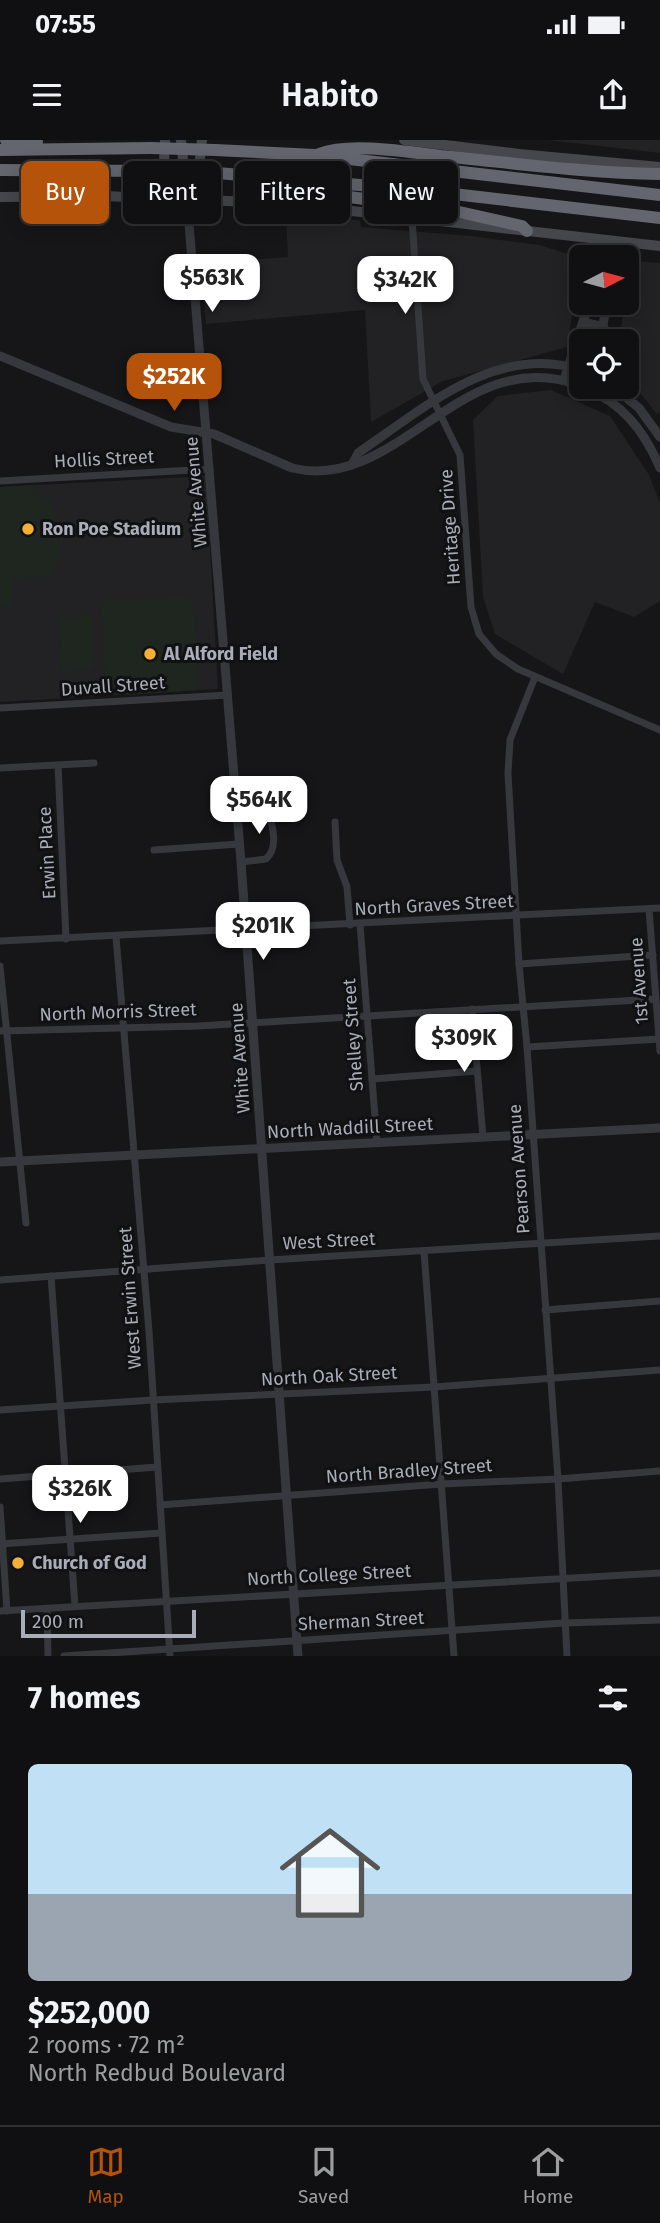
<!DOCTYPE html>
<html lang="en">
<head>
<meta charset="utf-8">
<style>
  :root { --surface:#101012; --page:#1e1e20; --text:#f1f3f6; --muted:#9c9d9f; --line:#303032; --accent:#b45309 }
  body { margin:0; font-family:"Fira Sans",sans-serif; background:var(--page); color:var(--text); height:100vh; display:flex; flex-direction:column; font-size:26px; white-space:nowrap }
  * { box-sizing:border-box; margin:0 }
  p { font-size:23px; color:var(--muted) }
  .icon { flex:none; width:38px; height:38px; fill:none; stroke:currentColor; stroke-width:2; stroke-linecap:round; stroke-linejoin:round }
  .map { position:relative; height:1516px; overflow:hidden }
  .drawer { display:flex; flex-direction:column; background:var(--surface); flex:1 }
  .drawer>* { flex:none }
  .guide { position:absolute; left:21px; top:21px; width:620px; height:63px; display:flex; gap:14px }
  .needle { width:46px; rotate:84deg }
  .buttons { position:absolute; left:569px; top:105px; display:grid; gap:14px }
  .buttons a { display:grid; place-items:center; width:70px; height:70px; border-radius:10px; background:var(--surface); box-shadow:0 4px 18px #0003,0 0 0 2px var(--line); font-size:35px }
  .scale { position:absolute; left:21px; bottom:18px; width:175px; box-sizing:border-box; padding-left:7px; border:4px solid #a8adb8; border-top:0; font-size:19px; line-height:24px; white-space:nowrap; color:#a8adb8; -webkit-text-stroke:5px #111113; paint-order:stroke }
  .price { position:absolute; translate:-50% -60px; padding:0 16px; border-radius:14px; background:#fff; color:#222; font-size:23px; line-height:46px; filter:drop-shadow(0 2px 4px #0008) }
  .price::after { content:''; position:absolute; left:50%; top:42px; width:21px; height:16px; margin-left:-10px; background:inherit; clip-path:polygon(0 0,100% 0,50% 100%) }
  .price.on { background:var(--accent); color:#fff }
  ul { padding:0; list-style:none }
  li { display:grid; align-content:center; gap:14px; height:371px; padding:0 28px }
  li+li { border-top:2px solid var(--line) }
  li span { display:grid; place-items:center; height:217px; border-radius:10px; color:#555 }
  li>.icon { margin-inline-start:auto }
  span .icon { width:126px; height:126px; fill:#fffc; stroke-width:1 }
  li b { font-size:30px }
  h2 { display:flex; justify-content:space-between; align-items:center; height:84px; padding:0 28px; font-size:30px }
  .chip { padding:0 24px; border-radius:10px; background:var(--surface); box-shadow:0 4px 18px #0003,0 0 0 2px var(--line); font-size:24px; line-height:63px }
  .chip.on { background:var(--accent); color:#fff }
  .status { display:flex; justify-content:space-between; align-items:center; height:49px; padding:0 35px; background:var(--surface); direction:ltr }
  .status svg { height:19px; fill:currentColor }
  header { display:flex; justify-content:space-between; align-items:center; height:91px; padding:0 28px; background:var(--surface); font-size:32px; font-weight:600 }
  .tabs { display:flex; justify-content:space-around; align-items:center; height:98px; border-top:2px solid var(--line); background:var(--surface); font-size:19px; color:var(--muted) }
  .tabs a { display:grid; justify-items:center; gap:4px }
  .tabs .on { color:var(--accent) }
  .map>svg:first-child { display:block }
</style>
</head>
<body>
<div class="status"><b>07:55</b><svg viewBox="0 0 49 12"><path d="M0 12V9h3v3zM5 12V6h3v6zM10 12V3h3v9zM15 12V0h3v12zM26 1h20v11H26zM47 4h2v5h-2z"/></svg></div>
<header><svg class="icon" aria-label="menu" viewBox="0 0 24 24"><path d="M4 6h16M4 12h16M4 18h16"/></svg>Habito<svg class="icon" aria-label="share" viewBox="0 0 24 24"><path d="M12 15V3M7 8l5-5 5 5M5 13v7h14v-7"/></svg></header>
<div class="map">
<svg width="660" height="1516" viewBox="0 0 660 1516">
  <rect width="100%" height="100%" fill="#161618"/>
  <g fill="#222225">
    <polygon points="548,0 660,0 660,13"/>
    <polygon points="286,76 360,80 361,87 471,96 539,105 581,118 567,207 443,241 371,282 365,170 206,184 201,119 246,120 288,117"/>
    <polygon points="629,121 660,123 660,272 657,274 627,237 627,200 620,197 624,163 626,163"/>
    <polygon points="551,250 610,276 649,335 660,363 660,461 634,477 595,462 563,534 495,494 483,457 473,280 498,256"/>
    <polygon points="206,336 218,549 0,562 0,347"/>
  </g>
  <g fill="#1e261f">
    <polygon points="33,345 34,354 47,359 53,369 60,414 53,429 55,436 11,439 13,466 0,467 0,347"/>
    <polygon points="189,457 193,462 199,550 127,555 105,536 101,461"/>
    <polygon points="92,476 94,530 62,532 60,478"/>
  </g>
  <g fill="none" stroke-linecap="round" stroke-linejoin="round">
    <g stroke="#37383d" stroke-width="7">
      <polyline points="412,79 423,239 460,315 471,467 479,494 496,514 518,529 660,590"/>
      <polyline points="0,341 210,329"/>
      <polyline points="535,537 510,600 508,633 519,824 527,907 558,1339 567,1516"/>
      <polyline points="0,568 228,555"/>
      <polyline points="58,625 66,799"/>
      <polyline points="0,628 94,623"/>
      <path d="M237,672L262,671L267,673C274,686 278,709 266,719L241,722"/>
      <polyline points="335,682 337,720 347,747 350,785"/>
      <polyline points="154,710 239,704"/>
      <polyline points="649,769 660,911"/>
      <polyline points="360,784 377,1003"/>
      <polyline points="116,797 149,1191 170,1516"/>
      <polyline points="0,801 660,768"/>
      <polyline points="519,824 653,815"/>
      <polyline points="0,826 26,1083"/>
      <polyline points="472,869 483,997"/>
      <polyline points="0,891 198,886 656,859"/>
      <polyline points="527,907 659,899"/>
      <polyline points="372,939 477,931"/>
      <polyline points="424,1111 454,1516"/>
      <polyline points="51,1136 75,1466"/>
      <polyline points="0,1140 270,1120 660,1096"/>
      <polyline points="545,1170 660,1161"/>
      <polyline points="0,1270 153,1260 434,1247 660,1230"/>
      <polyline points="0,1339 157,1327"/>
      <polyline points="160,1365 442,1344 558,1339 660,1331"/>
      <polyline points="0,1367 7,1471"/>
      <polyline points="0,1404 161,1393"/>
      <polyline points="47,1469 48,1516"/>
      <polyline points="0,1471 660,1433"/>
      <polyline points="64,1516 564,1483 660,1480"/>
    </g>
    <g stroke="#37383d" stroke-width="9">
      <polyline points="187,59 241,722 298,1516"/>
      <polyline points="597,117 598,99"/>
      <polyline points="612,117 614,101"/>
      <polyline points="583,182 604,187"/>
      <polyline points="600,201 607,163"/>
      <path d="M0,216L171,287L214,294L292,328C399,354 462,200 581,246"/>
      <polyline points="564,240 589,163"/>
      <path d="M584,247C622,263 644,290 660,328"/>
      <polyline points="613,247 639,268 660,297"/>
      <path d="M353,323L358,313C423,269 497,202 581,230"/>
      <polyline points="0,1022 660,988"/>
    </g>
    <g stroke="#45474d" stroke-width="10">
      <polyline points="181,0 187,59"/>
      <path d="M202,0C198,21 199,47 217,60"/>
      <polyline points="404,0 519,14 660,27"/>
      <polyline points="129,51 154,51 163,47 165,0"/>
      <polyline points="0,57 103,56 252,62 352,71 660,106"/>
    </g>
    <g stroke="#63666e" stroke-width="12">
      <polyline points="6,0 37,2"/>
      <polyline points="0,10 151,8"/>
      <polyline points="215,10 315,15 660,55"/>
      <path d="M319,14C350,2 408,12 441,16C514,23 587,33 660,34"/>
      <polyline points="0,30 153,31"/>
      <polyline points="217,33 419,50 660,78"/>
      <polyline points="242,35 259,45 455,71 522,86 527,91"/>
    </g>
    <g stroke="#63666e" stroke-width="12">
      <polyline points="151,8 215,10"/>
      <polyline points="153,31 217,33"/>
    </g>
  </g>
  <g fill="#f2b134" stroke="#111113" stroke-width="2.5">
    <circle cx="28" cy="389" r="7"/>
    <circle cx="150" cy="514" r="7"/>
    <circle cx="18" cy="1423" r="7"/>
  </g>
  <g text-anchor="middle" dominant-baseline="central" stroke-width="6" stroke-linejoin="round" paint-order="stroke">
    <g font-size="18" fill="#a8adb8" stroke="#111113">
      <text transform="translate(104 319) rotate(-3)">Hollis Street</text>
      <text transform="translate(196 352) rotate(-95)">White Avenue</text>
      <text transform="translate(450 387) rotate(-94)">Heritage Drive</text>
      <text transform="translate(113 546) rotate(-4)">Duvall Street</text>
      <text transform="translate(47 713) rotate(-93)">Erwin Place</text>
      <text transform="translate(434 765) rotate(-3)">North Graves Street</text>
      <text transform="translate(639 841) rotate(-94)">1st Avenue</text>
      <text transform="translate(118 872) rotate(-2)">North Morris Street</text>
      <text transform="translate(353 895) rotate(-94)">Shelley Street</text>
      <text transform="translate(240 918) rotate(-94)">White Avenue</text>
      <text transform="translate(350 988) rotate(-3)">North Waddill Street</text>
      <text transform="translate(519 1029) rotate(-94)">Pearson Avenue</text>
      <text transform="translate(329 1101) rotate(-3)">West Street</text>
      <text transform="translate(130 1158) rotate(-94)">West Erwin Street</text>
      <text transform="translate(329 1236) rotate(-3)">North Oak Street</text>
      <text transform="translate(409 1331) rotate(-4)">North Bradley Street</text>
      <text transform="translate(329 1435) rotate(-3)">North College Street</text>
      <text transform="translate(361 1481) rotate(-3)">Sherman Street</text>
    </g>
    <g font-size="18" font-weight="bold" fill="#a8adb8" stroke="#111113" text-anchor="start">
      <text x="42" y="389">Ron Poe Stadium</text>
      <text x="164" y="514">Al Alford Field</text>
      <text x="32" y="1423">Church of God</text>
    </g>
  </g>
</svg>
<div class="buttons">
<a><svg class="needle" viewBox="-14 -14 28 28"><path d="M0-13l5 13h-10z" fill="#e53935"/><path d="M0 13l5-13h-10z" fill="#9c9d9f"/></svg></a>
<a><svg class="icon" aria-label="locate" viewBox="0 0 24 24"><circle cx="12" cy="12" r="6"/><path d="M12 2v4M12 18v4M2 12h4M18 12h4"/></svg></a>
</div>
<div class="scale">200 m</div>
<b class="price" style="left:212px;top:174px">$563K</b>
<b class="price" style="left:405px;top:176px">$342K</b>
<b class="price on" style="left:174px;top:273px">$252K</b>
<b class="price" style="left:259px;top:696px">$564K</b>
<b class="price" style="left:263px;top:822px">$201K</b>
<b class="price" style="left:464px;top:934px">$309K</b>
<b class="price" style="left:80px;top:1385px">$326K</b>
<div class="guide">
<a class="chip on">Buy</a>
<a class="chip">Rent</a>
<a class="chip">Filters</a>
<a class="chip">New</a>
</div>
</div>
<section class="drawer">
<h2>7 homes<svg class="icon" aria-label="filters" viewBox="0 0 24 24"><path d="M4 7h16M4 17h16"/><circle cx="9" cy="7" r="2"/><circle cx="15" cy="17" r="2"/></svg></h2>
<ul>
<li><span style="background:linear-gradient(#bfe0f5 60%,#9aa5b1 0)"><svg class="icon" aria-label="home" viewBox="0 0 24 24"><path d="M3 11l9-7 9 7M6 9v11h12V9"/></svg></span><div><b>$252,000</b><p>2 rooms · 72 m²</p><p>North Redbud Boulevard</p></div></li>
</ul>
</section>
<nav class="tabs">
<a class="on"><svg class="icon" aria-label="map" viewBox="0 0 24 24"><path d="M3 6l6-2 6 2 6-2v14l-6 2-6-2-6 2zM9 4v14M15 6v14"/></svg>Map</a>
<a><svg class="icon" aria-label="saved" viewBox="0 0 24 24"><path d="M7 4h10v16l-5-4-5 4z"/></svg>Saved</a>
<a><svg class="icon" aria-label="home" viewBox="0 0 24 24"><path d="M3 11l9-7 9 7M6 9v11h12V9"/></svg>Home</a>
</nav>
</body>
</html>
